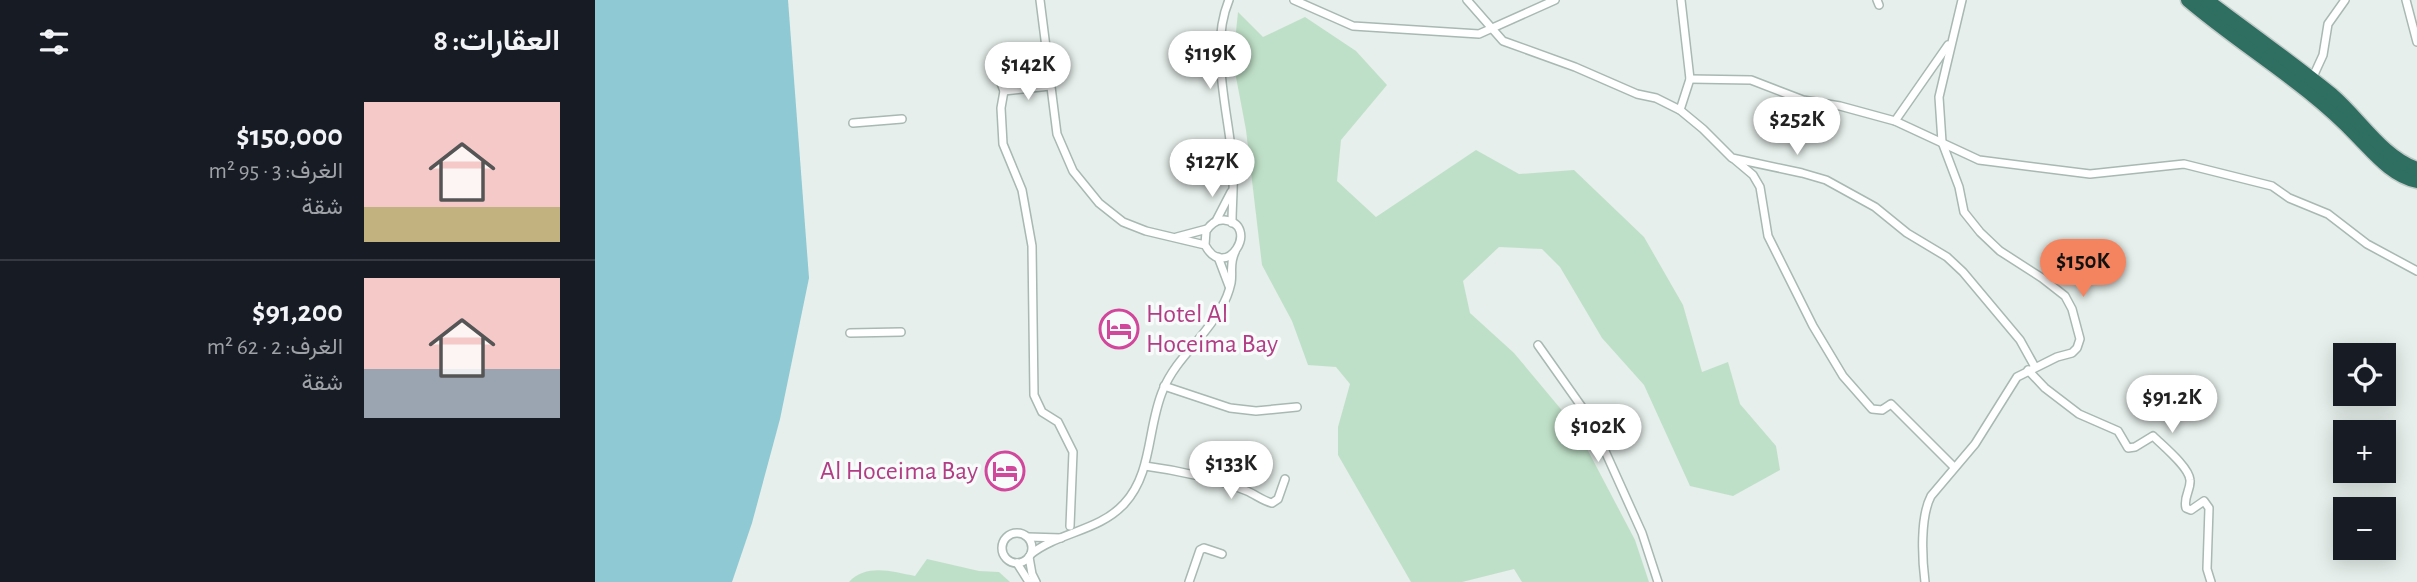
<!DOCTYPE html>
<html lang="ar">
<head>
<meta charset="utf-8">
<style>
  :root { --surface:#171b24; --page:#242831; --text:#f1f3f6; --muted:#9ea1a6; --line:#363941; --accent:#f4845f }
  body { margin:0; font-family:"Alegreya Sans",Vazirmatn,sans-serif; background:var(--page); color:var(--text); direction:rtl; height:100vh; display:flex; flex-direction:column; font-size:26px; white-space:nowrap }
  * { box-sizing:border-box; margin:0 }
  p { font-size:23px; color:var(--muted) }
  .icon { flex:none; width:38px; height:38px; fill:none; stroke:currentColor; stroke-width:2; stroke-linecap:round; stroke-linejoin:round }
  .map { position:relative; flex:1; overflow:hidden; direction:ltr }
  .side { display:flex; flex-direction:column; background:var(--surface); width:595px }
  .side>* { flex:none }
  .controls { position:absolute; left:1738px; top:343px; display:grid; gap:14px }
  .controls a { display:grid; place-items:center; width:63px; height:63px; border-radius:0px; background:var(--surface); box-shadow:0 4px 18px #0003; font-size:35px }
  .price { position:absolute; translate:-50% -60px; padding:0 16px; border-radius:24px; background:#fff; color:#222; font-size:23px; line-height:46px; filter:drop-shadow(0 2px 4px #0008) }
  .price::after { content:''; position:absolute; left:50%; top:42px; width:21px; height:16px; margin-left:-10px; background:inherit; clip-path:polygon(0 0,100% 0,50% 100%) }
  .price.current { background:var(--accent); color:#111 }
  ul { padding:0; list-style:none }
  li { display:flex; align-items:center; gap:21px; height:175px; padding:0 35px }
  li+li { border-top:2px solid var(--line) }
  li span { display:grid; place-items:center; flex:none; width:196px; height:140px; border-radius:0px; color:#555 }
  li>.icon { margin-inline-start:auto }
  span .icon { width:84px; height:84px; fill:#fffc; stroke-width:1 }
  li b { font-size:30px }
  h2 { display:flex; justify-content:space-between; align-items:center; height:84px; padding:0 35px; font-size:30px }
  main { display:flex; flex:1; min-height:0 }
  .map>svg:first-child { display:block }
</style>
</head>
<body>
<main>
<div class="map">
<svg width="1822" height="582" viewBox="0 0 1822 582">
  <rect width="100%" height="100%" fill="#e6efeb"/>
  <g fill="#bfe0c8">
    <polygon points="643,12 668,37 710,17 761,51 792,85 746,140 742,181 781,217 881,150 924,174 979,170 1049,237 1088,305 1107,372 1133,362 1145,404 1181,446 1185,470 1138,496 1095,486 1049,385 1007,338 965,267 947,249 904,247 868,281 875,313 919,353 980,426 1040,540 1054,582 927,582 919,569 867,582 816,582 743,455 743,427 755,384 741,367 713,365 697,321 667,265 651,130 638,61"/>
    <path d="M332,559L384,571L404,572L415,582H254C272,563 298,572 320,576Z"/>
  </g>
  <polygon fill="#8ec9d4" points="0,0 193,0 214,278 185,419 157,523 137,582 0,582"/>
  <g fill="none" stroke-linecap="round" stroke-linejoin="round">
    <defs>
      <g id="street">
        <path d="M445,0L462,134L478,171L504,203L528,222L551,231L610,245C631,284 667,224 629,220C621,219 615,225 611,231L610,245"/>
        <path d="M634,0C613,50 635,116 638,168C639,186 637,205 637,223"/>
        <polyline points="699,0 758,26 884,34 960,0"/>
        <polyline points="872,0 908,41 980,67 1042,94 1061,98 1085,110 1108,129 1137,158 1207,173 1231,180 1280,207 1312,233 1352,257 1368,272 1425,340 1440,367"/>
        <polyline points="1282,0 1284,5"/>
        <polyline points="1811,0 1822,42"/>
        <polyline points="397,58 409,91 406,108 408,144 427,190 437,246 439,395 447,412 463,422 478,452 475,526"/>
        <polyline points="1095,79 1156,80 1208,100 1245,106 1300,121 1384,160 1495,174 1589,164 1677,186 1694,198 1733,214 1772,244 1822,271"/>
        <polyline points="1717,79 1728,55 1733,24 1750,0"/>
        <polyline points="409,91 455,86"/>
        <polyline points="1085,110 1095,79 1086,0"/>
        <polyline points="1300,121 1353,45"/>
        <polyline points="258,123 307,119"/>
        <polyline points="1139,159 1158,175 1165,187 1173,236 1218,326 1248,376 1277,409 1287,410 1296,404 1359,467"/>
        <polyline points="621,221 636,192"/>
        <polyline points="582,237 612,229"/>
        <polyline points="623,257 634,286"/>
        <polyline points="255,333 306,332"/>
        <polyline points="943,345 996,420 1047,533 1063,582"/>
        <path d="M1433,370L1450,388L1484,414L1523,431L1533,448L1540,447L1558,436C1568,446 1594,467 1595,480C1596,490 1588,497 1591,508L1596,510L1609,501L1614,508L1612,569L1616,582"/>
        <polyline points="569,386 635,408 661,411 702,407"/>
        <path d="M550,466C581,470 623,479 652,491C661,495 668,501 677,503L683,499L690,479"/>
        <circle cx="422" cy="548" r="15"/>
        <polyline points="433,537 466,538"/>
        <path d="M436,554C464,532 504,531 529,504C558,473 552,427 568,390C581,358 610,338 626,308C631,300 634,292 636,283C638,272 634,264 640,252"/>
        <polyline points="434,557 437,574 441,582"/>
        <polyline points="422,563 434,582"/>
        <polyline points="594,582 605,550 609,548 627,554"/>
        <path d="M1330,582C1327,558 1325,517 1336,496L1380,444L1422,377L1462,357L1477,353L1482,348L1485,339L1477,309L1470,296L1447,278L1405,251L1385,232L1369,212L1364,187L1347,142L1344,97L1367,0"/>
      </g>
      <g id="highway">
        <path d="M1593,0C1648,47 1712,83 1762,136C1779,153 1797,176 1822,181"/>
        <path d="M1611,0C1653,31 1696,62 1737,95C1765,119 1787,157 1822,169"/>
      </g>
    </defs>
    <use href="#street" stroke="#a8b8b2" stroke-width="10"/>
    <use href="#highway" stroke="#c2cac8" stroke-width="17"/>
    <use href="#street" stroke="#fff" stroke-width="7"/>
    <use href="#highway" stroke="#2f6f62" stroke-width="14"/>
  </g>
  <defs>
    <symbol id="hotel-ring" viewBox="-11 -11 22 22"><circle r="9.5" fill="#f7fbf9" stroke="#d1479c" stroke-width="1.5"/><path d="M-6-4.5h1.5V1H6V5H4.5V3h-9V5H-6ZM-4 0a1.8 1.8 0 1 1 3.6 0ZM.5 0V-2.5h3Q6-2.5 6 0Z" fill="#d1479c"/></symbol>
  </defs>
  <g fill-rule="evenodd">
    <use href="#hotel-ring" x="502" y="307" width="44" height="44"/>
    <use href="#hotel-ring" x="388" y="449" width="44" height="44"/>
  </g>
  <g text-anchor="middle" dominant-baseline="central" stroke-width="7" stroke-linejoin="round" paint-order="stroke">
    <g font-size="26" fill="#b23c85" stroke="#f7fbf9" text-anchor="start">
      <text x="551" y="314">Hotel Al<tspan x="551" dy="30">Hoceima Bay</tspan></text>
      <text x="383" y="471" text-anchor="end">Al Hoceima Bay</text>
    </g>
  </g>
</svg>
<div class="controls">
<a><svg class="icon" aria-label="locate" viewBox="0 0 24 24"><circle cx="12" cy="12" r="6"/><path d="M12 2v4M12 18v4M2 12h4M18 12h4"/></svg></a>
<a>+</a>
<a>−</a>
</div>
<b class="price" style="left:615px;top:91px">$119K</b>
<b class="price" style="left:433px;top:102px">$142K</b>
<b class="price" style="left:1202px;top:157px">$252K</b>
<b class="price" style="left:617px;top:199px">$127K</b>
<b class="price current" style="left:1488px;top:299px">$150K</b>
<b class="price" style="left:1577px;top:435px">$91.2K</b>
<b class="price" style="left:1003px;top:464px">$102K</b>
<b class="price" style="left:636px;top:501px">$133K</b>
</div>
<section class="side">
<h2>العقارات: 8<svg class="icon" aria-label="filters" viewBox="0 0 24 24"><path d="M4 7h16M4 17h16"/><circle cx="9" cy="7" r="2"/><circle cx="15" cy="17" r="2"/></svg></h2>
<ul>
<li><span style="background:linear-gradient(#f6c9c9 75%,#c2b280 0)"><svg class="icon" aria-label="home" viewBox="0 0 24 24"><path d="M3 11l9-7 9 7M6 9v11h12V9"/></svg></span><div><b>$150,000</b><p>الغرف: 3 · 95 m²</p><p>شقة</p></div></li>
<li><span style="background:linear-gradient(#f6c9c9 65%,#9aa5b1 0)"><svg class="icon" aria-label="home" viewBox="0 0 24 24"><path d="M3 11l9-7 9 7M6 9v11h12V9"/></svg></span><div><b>$91,200</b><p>الغرف: 2 · 62 m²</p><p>شقة</p></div></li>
</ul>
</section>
</main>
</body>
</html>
